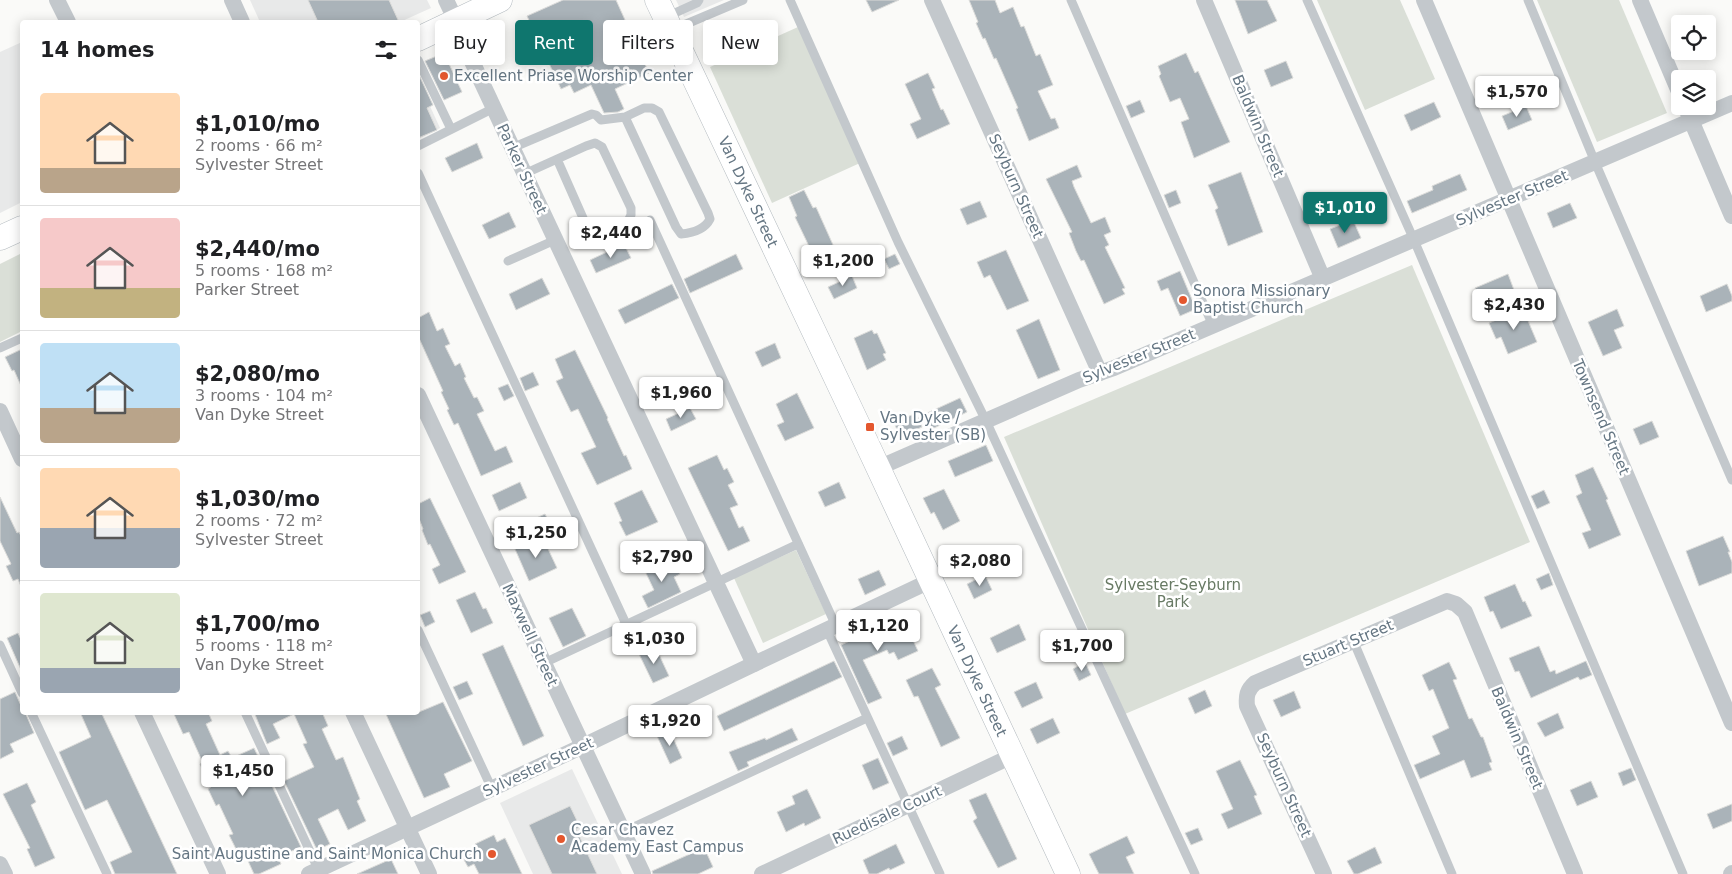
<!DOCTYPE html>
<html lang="en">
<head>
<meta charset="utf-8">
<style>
  :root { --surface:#fff; --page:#f2f2f2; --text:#202124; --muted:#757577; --line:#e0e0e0; --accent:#0f766e }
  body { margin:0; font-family:"DejaVu Sans",sans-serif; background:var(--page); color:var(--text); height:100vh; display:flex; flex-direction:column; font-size:19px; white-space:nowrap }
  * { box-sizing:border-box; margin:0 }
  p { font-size:16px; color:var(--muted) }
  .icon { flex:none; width:28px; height:28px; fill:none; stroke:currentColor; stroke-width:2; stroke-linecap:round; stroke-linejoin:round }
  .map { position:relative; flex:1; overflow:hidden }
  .drawer { position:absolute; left:20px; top:20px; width:400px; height:695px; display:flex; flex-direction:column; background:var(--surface); border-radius:5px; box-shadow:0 2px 12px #0003 }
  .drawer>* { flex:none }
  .hud { position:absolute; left:435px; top:20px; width:475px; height:45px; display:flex; gap:10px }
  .buttons { position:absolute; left:1671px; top:15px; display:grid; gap:10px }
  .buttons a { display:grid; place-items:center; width:45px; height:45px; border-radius:5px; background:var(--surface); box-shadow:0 2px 12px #0003; font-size:25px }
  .price { position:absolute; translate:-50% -42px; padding:0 11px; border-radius:5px; background:#fff; color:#222; font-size:16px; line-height:32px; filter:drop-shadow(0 1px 2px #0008) }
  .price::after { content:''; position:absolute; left:50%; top:30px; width:15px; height:11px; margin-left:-8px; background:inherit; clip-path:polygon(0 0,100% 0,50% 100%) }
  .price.selected { background:var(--accent); color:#fff }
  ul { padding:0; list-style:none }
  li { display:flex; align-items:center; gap:15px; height:125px; padding:0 20px }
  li+li { border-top:1px solid var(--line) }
  li span { display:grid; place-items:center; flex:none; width:140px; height:100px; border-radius:5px; color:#555 }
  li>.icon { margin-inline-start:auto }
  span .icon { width:60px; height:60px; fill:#fffc; stroke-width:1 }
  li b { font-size:21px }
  h2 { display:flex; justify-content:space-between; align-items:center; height:60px; padding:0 20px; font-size:21px }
  .pill { padding:0 18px; border-radius:5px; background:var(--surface); box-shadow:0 2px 12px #0003; font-size:18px; line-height:45px }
  .pill.selected { background:var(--accent); color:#fff }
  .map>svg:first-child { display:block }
</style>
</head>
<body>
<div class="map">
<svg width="1732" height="874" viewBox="0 0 1732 874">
  <rect width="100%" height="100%" fill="#fafaf8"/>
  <g fill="#e8e9e9">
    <polygon points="250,0 427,0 431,8 400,22 260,22"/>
    <polygon points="676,0 724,0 684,17"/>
    <polygon points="22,42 22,202 0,213 0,52"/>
    <polygon points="418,80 440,128 418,139"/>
    <polygon points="572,769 622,874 533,874 500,803"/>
  </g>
  <g fill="#dadfd7">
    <polygon points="1317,0 1400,0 1435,79 1365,110"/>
    <polygon points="1537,0 1619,0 1667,113 1597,142"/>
    <polygon points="798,27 860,163 772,203 710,67"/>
    <polygon points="22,253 22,331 0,342 0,264"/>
    <polygon points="1412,265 1530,542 1125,714 1004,437"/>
    <polygon points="796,550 826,614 763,643 734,578"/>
  </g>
  <g fill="#aab3b9" stroke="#dcdcda">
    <polygon points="308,0 389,0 399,22 318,22"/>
    <polygon points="563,0 616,0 649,73 615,89 624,109 618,112 604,113 591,85 574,93 570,85 561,89 527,16"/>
    <polygon points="866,0 899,0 872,12"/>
    <polygon points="969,0 995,0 1000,13 1013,7 1021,27 1024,26 1036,56 1040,54 1053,85 1038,91 1051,119 1055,118 1059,128 1029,141 1016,109 1018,108 996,58 994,59 985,38 983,39 976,23 978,22"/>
    <polygon points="1235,0 1267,0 1277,21 1248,34"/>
    <polygon points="743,26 750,41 715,57 708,42"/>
    <polygon points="444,53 462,92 444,100 425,61"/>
    <polygon points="1186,53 1195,73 1198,71 1230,142 1194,158 1181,122 1189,119 1180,98 1170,102 1159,76 1161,74 1158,66"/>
    <polygon points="1286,61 1293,78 1271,87 1264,70"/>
    <polygon points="418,73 433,105 427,108 437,130 418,138"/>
    <polygon points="928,73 935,88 932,89 941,110 943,109 950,124 917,139 910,124 921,119 905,84"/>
    <polygon points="1140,100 1145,112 1131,118 1126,106"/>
    <polygon points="1434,102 1441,117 1411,131 1404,115"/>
    <polygon points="1526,106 1532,120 1508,130 1502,116"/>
    <polygon points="477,143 483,158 452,172 445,158"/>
    <polygon points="1077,165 1082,177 1072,181 1074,187 1091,223 1105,217 1111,232 1104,235 1109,245 1105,247 1125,288 1122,289 1125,294 1104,304 1084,260 1081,261 1076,251 1069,233 1072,232 1046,179"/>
    <polygon points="1241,172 1263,232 1228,246 1215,210 1218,208 1208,185"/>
    <polygon points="1460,174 1467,190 1412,213 1407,201 1433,190 1432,186"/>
    <polygon points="804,190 813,208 816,207 838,256 818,265 795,217 797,216 789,197"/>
    <polygon points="1176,190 1181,203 1169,208 1164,195"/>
    <polygon points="980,201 987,217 967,225 960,209"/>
    <polygon points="1570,203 1577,218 1553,228 1547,213"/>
    <polygon points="509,212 516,227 489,239 482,225"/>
    <polygon points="1353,220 1361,238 1338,248 1330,229"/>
    <polygon points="624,244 631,258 596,273 590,260"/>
    <polygon points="1006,250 1029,301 1007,310 990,275 984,278 977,262"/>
    <polygon points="736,254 743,269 690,293 684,279"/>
    <polygon points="895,254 900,264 889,269 884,259"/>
    <polygon points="1180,271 1196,309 1180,316 1168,288 1161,291 1157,281"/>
    <polygon points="1508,274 1514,290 1481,303 1475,288"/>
    <polygon points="852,276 857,288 834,299 828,287"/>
    <polygon points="542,278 550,294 516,310 509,294"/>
    <polygon points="672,284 679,298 625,324 618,310"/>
    <polygon points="1727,284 1732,296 1732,301 1706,312 1700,296"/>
    <polygon points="1523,309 1537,342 1508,354 1501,337 1496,339 1489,323"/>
    <polygon points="1617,309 1624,326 1614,330 1622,348 1603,356 1588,322"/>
    <polygon points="429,312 437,331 443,328 450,344 445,346 455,366 460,363 466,377 464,378 474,398 477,397 484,411 477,414 495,451 506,446 513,462 481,476 458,423 454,425 447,410 449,409 441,392 443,391 418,336 418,318"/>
    <polygon points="1039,319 1060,370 1038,379 1016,330"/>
    <polygon points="872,330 874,334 877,333 886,353 883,354 886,360 867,370 854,338"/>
    <polygon points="775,343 781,358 762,367 755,352"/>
    <polygon points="22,349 22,388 14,370 12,371 5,357"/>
    <polygon points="575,350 608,418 607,419 624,456 626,455 632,469 597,485 581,453 596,447 578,409 571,412 556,381 563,378 555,359"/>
    <polygon points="533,372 539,385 525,391 520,378"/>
    <polygon points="508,384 514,396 504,401 498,388"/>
    <polygon points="797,393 814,428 785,441 777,425 784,422 776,404"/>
    <polygon points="960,398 967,412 932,429 925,414"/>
    <polygon points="690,408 696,419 671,431 666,419"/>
    <polygon points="916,413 922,427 900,436 894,423"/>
    <polygon points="1652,421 1659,437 1640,445 1633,429"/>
    <polygon points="986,445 993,461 955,477 948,461"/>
    <polygon points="717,455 724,470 727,468 734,482 728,485 738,505 730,508 739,528 743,526 750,541 728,551 688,468"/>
    <polygon points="1593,467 1608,499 1606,500 1621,535 1589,549 1582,533 1591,530 1576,496 1582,493 1575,475"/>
    <polygon points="520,482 527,498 499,511 492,495"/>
    <polygon points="839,482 846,498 825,507 818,492"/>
    <polygon points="944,489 960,521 943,530 934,512 931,514 923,498"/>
    <polygon points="642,490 658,522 626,536 619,522 622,521 614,503"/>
    <polygon points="1544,490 1550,503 1537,509 1531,496"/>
    <polygon points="0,497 17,533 19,532 22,538 22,589 18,579 13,581 6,566 11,564 0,541"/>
    <polygon points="430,498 466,572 439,584 432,569 440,565 430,544 428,545 422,530 423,529 418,516 418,504"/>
    <polygon points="545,514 551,526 538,532 532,520"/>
    <polygon points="542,536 557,568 529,581 515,549"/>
    <polygon points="1723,536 1730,552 1728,552 1732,562 1732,573 1699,586 1686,551"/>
    <polygon points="673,559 680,574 674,577 681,592 648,608 642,596 654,590 645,571"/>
    <polygon points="879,570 886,585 865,595 858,579"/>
    <polygon points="1549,573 1553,585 1541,590 1536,579"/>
    <polygon points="985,575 992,590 974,599 967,584"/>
    <polygon points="1515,584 1523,602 1525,601 1532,616 1501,629 1493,611 1490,612 1484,597"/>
    <polygon points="475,592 483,609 486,608 493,623 471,633 456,600"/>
    <polygon points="572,608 586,636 563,647 549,618"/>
    <polygon points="430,611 435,622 425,627 420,615"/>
    <polygon points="902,617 918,651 898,660 894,652 889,654 887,650 863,660 882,698 868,704 841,645"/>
    <polygon points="1019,624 1026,640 997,653 990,638"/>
    <polygon points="18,633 22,642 22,672 7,638"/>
    <polygon points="503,645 544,736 523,746 482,654"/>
    <polygon points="655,646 669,676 653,683 639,654"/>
    <polygon points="1539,646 1550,672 1555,670 1556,674 1586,661 1592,675 1580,680 1578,677 1531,698 1519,671 1515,672 1509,658"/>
    <polygon points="834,661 842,677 724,731 717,716"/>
    <polygon points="1085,662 1091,675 1079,681 1073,669"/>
    <polygon points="1449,662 1457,679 1453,680 1469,719 1472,718 1481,737 1483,737 1492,762 1489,763 1492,770 1471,778 1464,760 1420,779 1414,765 1440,754 1432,736 1449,728 1433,689 1429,691 1422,675"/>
    <polygon points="932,668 941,685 935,688 960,738 941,747 918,696 914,697 906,680"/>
    <polygon points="467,681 473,694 459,700 453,687"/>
    <polygon points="1036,682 1043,698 1022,708 1014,692"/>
    <polygon points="1205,690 1212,706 1195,714 1188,698"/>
    <polygon points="1294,691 1301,708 1281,717 1273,700"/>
    <polygon points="15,692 22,708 22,712 25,712 34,733 10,744 14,752 0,759 0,699"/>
    <polygon points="443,702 472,761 444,774 450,787 424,798 385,712 419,712"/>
    <polygon points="80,712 101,712 177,874 115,874 110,862 132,852 107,800 85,810 59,752 91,737"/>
    <polygon points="173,712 208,712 212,721 206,724 220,755 228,751 232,758 254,748 301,847 278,857 281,864 259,874 254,874 243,850 238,853 229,835 233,834 219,804 216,806 208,789 211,787 200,764 203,763 189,732 183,734"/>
    <polygon points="254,712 322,712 328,726 322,729 336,760 343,757 360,799 357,801 366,821 348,830 338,809 318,819 330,844 317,850 284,781 314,767 303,744 307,743 294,714 273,724 280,738 267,744"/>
    <polygon points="1558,713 1564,728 1545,737 1537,723"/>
    <polygon points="1053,718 1060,733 1037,744 1030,729"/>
    <polygon points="792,728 798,740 747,762 749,766 738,771 729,752 765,738 766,740"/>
    <polygon points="670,731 682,758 670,764 657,736"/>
    <polygon points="902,736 908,749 893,756 887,743"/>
    <polygon points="878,758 889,783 873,790 862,765"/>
    <polygon points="1240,760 1257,795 1254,796 1262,814 1228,829 1221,814 1233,809 1216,771"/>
    <polygon points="1631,768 1636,780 1623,786 1618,773"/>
    <polygon points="1591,781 1598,797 1577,806 1570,790"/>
    <polygon points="27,783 36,802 31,805 55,858 35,867 27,849 30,848 3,794"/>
    <polygon points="807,789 821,818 805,826 804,823 786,832 777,812 795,804 792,796"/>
    <polygon points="986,793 1017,859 998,868 973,821 977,818 969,800"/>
    <polygon points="1732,804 1732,821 1713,829 1707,814"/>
    <polygon points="570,806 580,827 576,829 597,874 552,874 529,825"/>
    <polygon points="1198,828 1203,840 1191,845 1185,833"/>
    <polygon points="494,835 497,842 505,838 522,874 479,874 474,864 468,867 463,858 478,851 475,844"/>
    <polygon points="1127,836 1135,853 1126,857 1134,874 1099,874 1089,854"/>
    <polygon points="702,843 713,867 698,874 653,874 652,871 690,854 688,849"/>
    <polygon points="896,844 905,863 890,870 889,868 877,874 869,874 863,860"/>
    <polygon points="1375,847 1382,863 1358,874 1354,874 1347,861"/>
    <polygon points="391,859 398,874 357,874"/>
  </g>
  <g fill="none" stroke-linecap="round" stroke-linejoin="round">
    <defs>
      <g id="secondary">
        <polyline points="657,0 861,431 1068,874"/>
        <polyline points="418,39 500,0"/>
        <polyline points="0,238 22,228"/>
      </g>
    </defs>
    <use href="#secondary" stroke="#b3babf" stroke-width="25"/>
    <g stroke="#c3c8cc" stroke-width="9">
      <polyline points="790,0 898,242 986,421 1195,874"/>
      <polyline points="1071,0 1213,326"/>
      <polyline points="1307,0 1414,240 1683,874"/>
      <polyline points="1528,0 1595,162 1732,480"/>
      <polyline points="666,17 697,3 699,0"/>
      <polyline points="672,30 743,0"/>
      <polyline points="418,60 451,129"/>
      <polyline points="418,146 494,108"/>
      <path d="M512,148L592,114L596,115L601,120L625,117L644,108H652L659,112L708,213L710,219C705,229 692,233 681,234L676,227L625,117"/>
      <polyline points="418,173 626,624"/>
      <polyline points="524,174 586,146 595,143 602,147 631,208 631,215 628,221 600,233 593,232 587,227 557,159"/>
      <polyline points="650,220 836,626"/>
      <polyline points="508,261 555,240"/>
      <polyline points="0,348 22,338"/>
      <polyline points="418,630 492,789"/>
      <polyline points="827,630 940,874"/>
      <polyline points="1353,640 1452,874"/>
      <polyline points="0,645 22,693"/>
      <polyline points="544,663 798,544"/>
      <polyline points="31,712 107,874"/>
      <polyline points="245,712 320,873"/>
      <polyline points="623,832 867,718"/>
    </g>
    <g stroke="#c3c8cc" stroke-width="16">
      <polyline points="57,0 68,22"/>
      <polyline points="232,0 242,22"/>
      <polyline points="446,0 456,21 462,40 754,664"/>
      <polyline points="932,0 1100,373"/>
      <polyline points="1204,0 1323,279"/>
      <polyline points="1424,0 1732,723"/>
      <polyline points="1640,0 1680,94"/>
      <polyline points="1685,106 1732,216"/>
      <polyline points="418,395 643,874"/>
      <polyline points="0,411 22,459"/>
      <polyline points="878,468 1079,380 1114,368 1732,103"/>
      <polyline points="142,712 218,874"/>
      <polyline points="353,712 429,874"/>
      <polyline points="0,864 5,874"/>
      <polyline points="309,874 583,746 754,664 930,581"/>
      <polyline points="762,874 1012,756"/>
      <path d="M1324,874L1247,706C1246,696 1247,690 1255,683L1447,601L1456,604L1465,612L1575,874"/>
      <polyline points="1731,874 1732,873"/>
    </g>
    <use href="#secondary" stroke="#fff" stroke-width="24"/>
  </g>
  <g fill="#e4572e" stroke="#fff" stroke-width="2">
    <circle cx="444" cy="76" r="5"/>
    <circle cx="1183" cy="300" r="5"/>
    <rect x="865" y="422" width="10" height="10" rx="2.5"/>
    <circle cx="561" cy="839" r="5"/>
    <circle cx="492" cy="854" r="5"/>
  </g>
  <g text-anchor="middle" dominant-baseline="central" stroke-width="5" stroke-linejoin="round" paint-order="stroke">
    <g font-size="15" fill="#657683" stroke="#fff" text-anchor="start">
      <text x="454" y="76">Excellent Priase Worship Center</text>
      <text x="1193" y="291">Sonora Missionary<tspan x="1193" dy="17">Baptist Church</tspan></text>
      <text x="880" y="418">Van Dyke /<tspan x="880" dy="17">Sylvester (SB)</tspan></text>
      <text x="571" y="830">Cesar Chavez<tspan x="571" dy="17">Academy East Campus</tspan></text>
      <text x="482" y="854" text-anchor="end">Saint Augustine and Saint Monica Church</text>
    </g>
    <g font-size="15" fill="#657683" stroke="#fff">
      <text transform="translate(1258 126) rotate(67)">Baldwin Street</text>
      <text transform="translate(522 169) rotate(65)">Parker Street</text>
      <text transform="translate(1016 186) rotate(66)">Seyburn Street</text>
      <text transform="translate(748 192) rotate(65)">Van Dyke Street</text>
      <text transform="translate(1512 198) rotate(-23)">Sylvester Street</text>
      <text transform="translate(1139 356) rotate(-22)">Sylvester Street</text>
      <text transform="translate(1601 417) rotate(67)">Townsend Street</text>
      <text transform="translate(530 635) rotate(65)">Maxwell Street</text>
      <text transform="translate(1348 643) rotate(-23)">Stuart Street</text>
      <text transform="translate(977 681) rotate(65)">Van Dyke Street</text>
      <text transform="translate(1517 738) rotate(67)">Baldwin Street</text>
      <text transform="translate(538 767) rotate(-25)">Sylvester Street</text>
      <text transform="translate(1284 785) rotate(66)">Seyburn Street</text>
      <text transform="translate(887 815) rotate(-25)">Ruedisale Court</text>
    </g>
    <g font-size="15" fill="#687a64" stroke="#fff">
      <text x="1173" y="585">Sylvester-Seyburn<tspan x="1173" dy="17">Park</tspan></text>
    </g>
  </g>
</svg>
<div class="buttons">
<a><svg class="icon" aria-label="locate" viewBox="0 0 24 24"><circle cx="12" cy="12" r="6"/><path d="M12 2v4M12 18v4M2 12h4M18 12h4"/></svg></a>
<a><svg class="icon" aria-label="layers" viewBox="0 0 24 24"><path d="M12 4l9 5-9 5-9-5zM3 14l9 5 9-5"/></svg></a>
</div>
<b class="price" style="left:1517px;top:118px">$1,570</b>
<b class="price selected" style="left:1345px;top:234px">$1,010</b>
<b class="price" style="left:611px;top:259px">$2,440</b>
<b class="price" style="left:843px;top:287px">$1,200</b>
<b class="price" style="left:1514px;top:331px">$2,430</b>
<b class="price" style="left:681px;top:419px">$1,960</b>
<b class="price" style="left:536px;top:559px">$1,250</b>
<b class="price" style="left:662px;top:583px">$2,790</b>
<b class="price" style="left:980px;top:587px">$2,080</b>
<b class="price" style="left:878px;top:652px">$1,120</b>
<b class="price" style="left:654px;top:665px">$1,030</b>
<b class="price" style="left:1082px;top:672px">$1,700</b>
<b class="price" style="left:670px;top:747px">$1,920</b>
<b class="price" style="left:243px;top:797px">$1,450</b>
<div class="hud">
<a class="pill">Buy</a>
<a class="pill selected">Rent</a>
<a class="pill">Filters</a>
<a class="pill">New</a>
</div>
<section class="drawer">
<h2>14 homes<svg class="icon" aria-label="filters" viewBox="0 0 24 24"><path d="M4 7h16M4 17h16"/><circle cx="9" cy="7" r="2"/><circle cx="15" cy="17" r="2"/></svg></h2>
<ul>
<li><span style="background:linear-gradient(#ffd9b3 75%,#b9a48a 0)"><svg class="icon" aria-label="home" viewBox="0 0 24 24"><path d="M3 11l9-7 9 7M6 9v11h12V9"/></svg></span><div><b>$1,010/mo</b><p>2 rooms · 66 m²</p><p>Sylvester Street</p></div></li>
<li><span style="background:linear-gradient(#f6c9c9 70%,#c2b280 0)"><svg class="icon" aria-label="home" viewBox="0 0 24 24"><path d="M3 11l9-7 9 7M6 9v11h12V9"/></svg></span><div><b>$2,440/mo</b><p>5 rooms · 168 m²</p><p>Parker Street</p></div></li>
<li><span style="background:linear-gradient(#bfe0f5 65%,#b9a48a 0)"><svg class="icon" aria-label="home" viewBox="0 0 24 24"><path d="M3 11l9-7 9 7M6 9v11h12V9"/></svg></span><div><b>$2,080/mo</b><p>3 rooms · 104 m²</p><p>Van Dyke Street</p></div></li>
<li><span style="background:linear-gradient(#ffd9b3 60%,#9aa5b1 0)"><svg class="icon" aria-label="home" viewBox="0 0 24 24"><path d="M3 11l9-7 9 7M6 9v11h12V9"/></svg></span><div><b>$1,030/mo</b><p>2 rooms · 72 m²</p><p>Sylvester Street</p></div></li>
<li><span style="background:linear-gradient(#dfe7d0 75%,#9aa5b1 0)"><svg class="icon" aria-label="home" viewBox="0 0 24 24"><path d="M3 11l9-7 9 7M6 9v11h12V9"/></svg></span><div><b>$1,700/mo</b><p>5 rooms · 118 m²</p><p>Van Dyke Street</p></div></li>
</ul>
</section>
</div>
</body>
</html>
